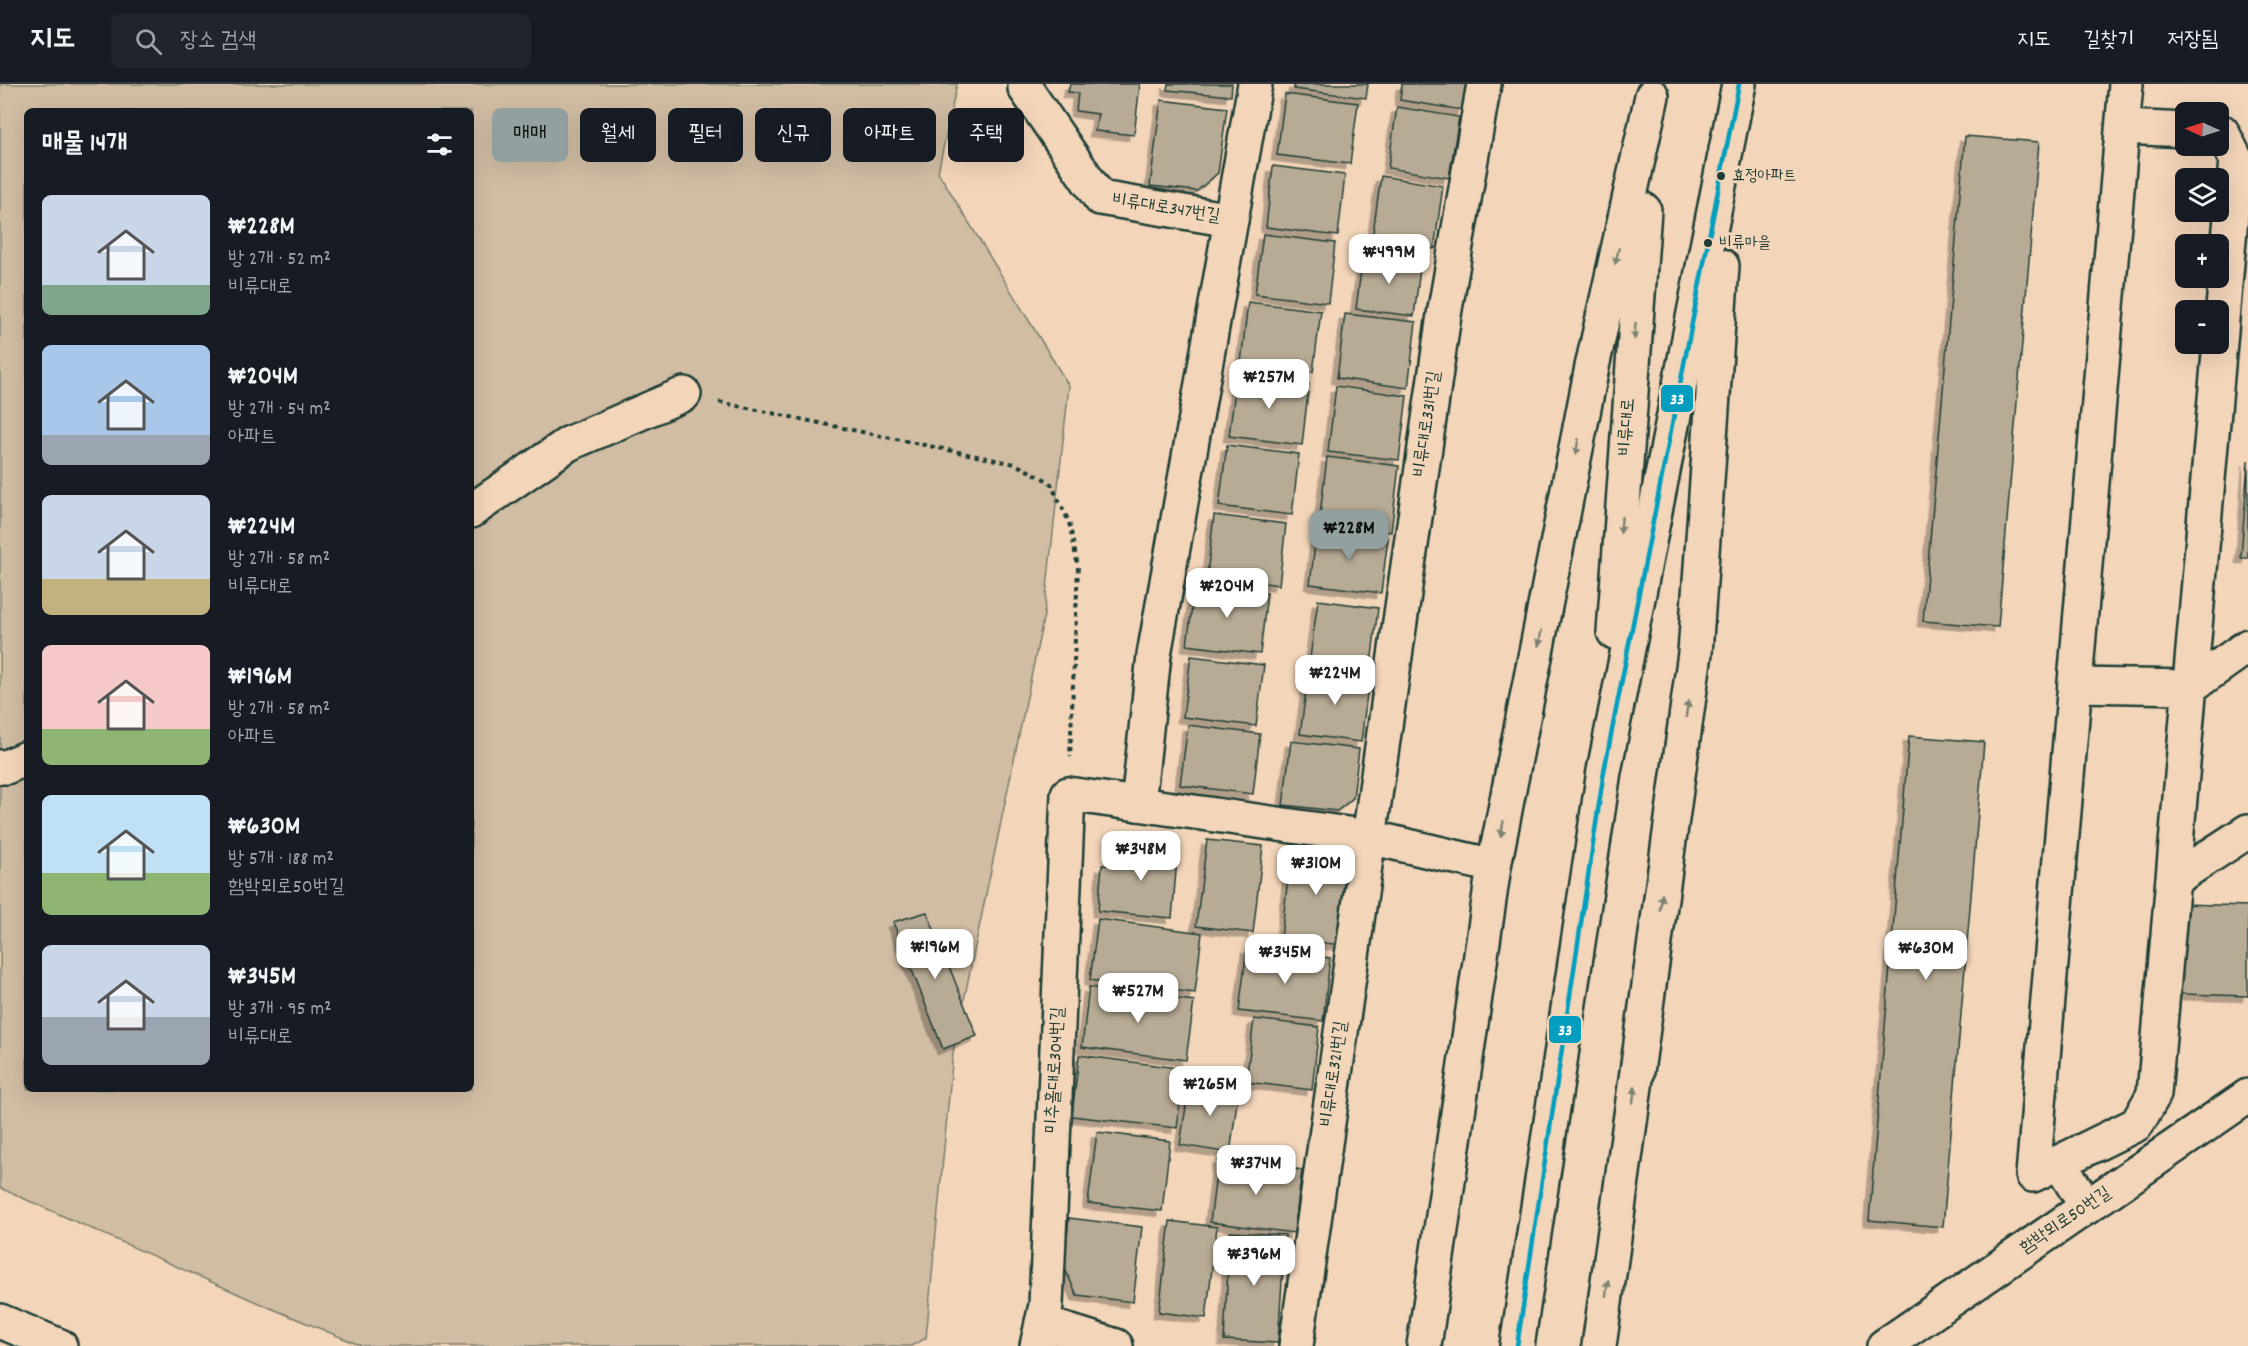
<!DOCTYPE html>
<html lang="ko">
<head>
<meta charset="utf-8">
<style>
  :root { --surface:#171b24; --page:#20242c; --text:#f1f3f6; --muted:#9ea1a6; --line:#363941; --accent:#92a19f }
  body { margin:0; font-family:Dekko,"Poor Story",sans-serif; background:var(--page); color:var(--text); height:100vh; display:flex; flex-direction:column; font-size:22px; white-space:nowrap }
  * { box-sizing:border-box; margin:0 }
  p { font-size:20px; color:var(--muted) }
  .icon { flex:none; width:33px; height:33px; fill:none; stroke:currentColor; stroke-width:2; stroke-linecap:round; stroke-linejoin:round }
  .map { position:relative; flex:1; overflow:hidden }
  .panel { position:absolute; left:24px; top:24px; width:450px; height:984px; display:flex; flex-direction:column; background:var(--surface); border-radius:9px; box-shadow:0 6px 24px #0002 }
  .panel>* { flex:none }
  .hud { position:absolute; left:492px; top:24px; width:570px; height:54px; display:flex; gap:12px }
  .needle { width:39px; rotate:273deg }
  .fabs { position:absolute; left:2175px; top:18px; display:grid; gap:12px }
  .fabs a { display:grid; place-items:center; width:54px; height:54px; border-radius:9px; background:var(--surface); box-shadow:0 6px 24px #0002; font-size:30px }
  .price { position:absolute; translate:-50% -51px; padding:0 14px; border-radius:12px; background:#fff; color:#222; font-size:20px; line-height:39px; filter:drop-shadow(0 2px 3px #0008) }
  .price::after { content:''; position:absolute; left:50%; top:36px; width:18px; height:14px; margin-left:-9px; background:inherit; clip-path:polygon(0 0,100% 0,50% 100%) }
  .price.current { background:var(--accent); color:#111 }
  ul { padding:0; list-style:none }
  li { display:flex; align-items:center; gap:18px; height:150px; padding:0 18px }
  li span { display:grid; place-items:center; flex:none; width:168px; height:120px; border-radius:9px; color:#555 }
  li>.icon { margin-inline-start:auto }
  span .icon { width:72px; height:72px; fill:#fffc; stroke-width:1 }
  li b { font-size:26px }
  h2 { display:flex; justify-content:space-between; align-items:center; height:72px; padding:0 18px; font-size:26px }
  .pill { padding:0 21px; border-radius:9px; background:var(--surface); box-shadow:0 6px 24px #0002; font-size:21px; line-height:54px }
  .pill.current { background:var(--accent); color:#111 }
  header { display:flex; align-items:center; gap:36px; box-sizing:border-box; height:84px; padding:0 30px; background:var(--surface); border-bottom:2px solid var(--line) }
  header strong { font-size:28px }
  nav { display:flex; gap:33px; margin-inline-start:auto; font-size:21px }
  .search { width:420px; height:54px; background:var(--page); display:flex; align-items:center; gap:15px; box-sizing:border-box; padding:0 21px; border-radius:9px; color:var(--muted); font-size:22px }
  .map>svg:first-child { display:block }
</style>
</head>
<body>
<header>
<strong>지도</strong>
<div class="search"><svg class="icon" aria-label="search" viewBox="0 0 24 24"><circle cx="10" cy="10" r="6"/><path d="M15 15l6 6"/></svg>장소 검색</div>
<nav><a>지도</a><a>길찾기</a><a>저장됨</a></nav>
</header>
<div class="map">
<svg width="2248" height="1262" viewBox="0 0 2248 1262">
  <defs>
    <filter id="shadow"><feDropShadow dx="-5.5" dy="5.5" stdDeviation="0" flood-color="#0004"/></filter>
  </defs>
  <rect width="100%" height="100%" fill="#f3d6ba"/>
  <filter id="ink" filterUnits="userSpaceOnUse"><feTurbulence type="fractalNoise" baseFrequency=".0167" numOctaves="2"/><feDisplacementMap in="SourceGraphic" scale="12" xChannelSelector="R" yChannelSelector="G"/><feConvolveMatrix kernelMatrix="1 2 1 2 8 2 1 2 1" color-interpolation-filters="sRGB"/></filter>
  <g filter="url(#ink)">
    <path fill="#d1bda4" stroke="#787d6c" stroke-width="1.5" fill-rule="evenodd" d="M0,0H957L938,88L1069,302L1044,531L953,969L926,1254L911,1262H362L261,1220L0,1104ZM27,27H471V1005H27Z"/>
    <g fill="#b8ab95" stroke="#1f3d34" stroke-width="1.5" filter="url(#shadow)">
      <polygon points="1070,0 1140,0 1134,51 1095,47 1098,30 1076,27 1078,9 1068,8"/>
      <polygon points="1168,0 1232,0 1231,12 1167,6"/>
      <polygon points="1294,0 1368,0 1366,14 1294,5"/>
      <polygon points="1402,0 1466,0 1462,26 1400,16"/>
      <polygon points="1285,10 1358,19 1350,80 1277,71"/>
      <polygon points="1161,16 1227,24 1218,89 1197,107 1150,102"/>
      <polygon points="1397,23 1459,33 1449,94 1388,84"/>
      <polygon points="1965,52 2039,58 1998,543 1923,537"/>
      <polygon points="1273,82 1345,91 1338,152 1266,143"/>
      <polygon points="1381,92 1443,102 1434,165 1372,155"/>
      <polygon points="1263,150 1335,159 1328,219 1255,210"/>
      <polygon points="1363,171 1421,177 1414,232 1356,225"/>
      <polygon points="1248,218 1321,227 1313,288 1241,279"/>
      <polygon points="1345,230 1416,238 1408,304 1337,294"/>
      <polygon points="1237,291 1309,300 1302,361 1229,352"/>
      <polygon points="1336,302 1407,312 1399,376 1328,368"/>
      <polygon points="1227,361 1299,370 1292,431 1219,422"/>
      <polygon points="1327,373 1399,382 1391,448 1319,439"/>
      <polygon points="2248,376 2248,474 2241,474"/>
      <polygon points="1214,431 1286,440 1279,501 1207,491"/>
      <polygon points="1317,445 1388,454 1381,509 1310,500"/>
      <polygon points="1195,501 1267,509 1260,570 1187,561"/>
      <polygon points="1318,516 1378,524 1370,588 1309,581"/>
      <polygon points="1191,572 1264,581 1256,642 1183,633"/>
      <polygon points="1309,586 1369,594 1361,658 1300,650"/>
      <polygon points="1188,641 1260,650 1253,710 1180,701"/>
      <polygon points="1909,652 1984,658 1943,1143 1869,1136"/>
      <polygon points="1291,657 1359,665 1353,714 1337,727 1283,721"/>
      <polygon points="1207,756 1263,762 1253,849 1196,842"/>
      <polygon points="1127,758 1178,763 1172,834 1098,827 1102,781 1125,782"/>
      <polygon points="1292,760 1336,765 1349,788 1342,861 1281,854"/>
      <polygon points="2182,820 2248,822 2248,912 2180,910"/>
      <polygon points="927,828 977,952 943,965 893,838"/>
      <polygon points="1098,835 1202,849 1195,909 1090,896"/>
      <polygon points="1247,864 1330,874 1323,937 1239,927"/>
      <polygon points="1089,903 1194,917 1186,976 1082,963"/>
      <polygon points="1254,935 1319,943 1312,1006 1246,998"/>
      <polygon points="1079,971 1184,985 1177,1044 1072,1032"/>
      <polygon points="1190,997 1239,1004 1230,1069 1180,1061"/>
      <polygon points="1097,1048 1170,1057 1162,1127 1088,1119"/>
      <polygon points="1218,1075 1302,1086 1294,1149 1210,1138"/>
      <polygon points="1069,1134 1142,1143 1133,1218 1077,1211 1064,1183"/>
      <polygon points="1170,1137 1217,1143 1206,1234 1159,1228"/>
      <polygon points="1230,1148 1285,1151 1278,1259 1224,1256"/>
    </g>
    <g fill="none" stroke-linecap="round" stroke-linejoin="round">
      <defs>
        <g id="minor">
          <polyline points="1025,0 1025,4 1100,114 1231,136"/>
          <polyline points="2126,0 2033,1091 2137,1040 2154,1010 2236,76 2222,48 2218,48"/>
          <polyline points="2123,43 2186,46"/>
          <polyline points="471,427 568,360 684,310"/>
          <polyline points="2075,601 2190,603 2248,562"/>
          <polyline points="0,683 6,683 27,674"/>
          <polyline points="1138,720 1154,571 1255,0"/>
          <polyline points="2173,796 2248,747"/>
          <polyline points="2059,1078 2087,1123"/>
          <polyline points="1042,1239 1116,1262"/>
          <polyline points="1037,1262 1046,1221 1068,710 1369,753 1494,782"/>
          <polyline points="1296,1262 1444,231 1484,0"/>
          <polyline points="1884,1262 2248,1012"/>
        </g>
        <g id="major">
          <polyline points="1614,548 1644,126"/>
          <polyline points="0,1237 60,1262"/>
          <polyline points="1424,1262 1494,782 1592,283 1652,12"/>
          <polyline points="1517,1262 1604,687 1739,0"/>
          <polyline points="1599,1262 1695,569 1722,182"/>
        </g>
      </defs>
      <use href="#minor" stroke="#1f3d34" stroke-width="38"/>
      <use href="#major" stroke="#1f3d34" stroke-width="38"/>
      <polyline stroke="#1f3d34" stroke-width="4" stroke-dasharray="4.5 4.5" stroke-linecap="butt" points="719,318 1015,380 1050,398 1069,438 1078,483 1070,673"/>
      <use href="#minor" stroke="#f3d6ba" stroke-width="33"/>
      <use href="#major" stroke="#f3d6ba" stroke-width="33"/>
      <defs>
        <polyline id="bus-1" points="1517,1262 1604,687 1739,0"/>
      </defs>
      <use href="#bus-1" stroke="#f3d6ba" stroke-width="9"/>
      <use href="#bus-1" stroke="#039ebf" stroke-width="4.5"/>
    </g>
    <defs><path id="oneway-solid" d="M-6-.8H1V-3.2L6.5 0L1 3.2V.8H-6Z" transform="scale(1.5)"/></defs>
    <g fill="#7e8270">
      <use href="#oneway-solid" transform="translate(1617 172) rotate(103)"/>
      <use href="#oneway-solid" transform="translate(1635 247) rotate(94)"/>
      <use href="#oneway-solid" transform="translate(1577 363) rotate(101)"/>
      <use href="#oneway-solid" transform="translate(1621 441) rotate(94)"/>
      <use href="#oneway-solid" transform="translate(1540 554) rotate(101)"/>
      <use href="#oneway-solid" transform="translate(1687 625) rotate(-82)"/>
      <use href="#oneway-solid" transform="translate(1502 745) rotate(101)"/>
      <use href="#oneway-solid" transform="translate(1661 818) rotate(-82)"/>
      <use href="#oneway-solid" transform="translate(1634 1011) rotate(-82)"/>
      <use href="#oneway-solid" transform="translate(1607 1204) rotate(-82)"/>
    </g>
  </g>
  <g fill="#1f3d34" stroke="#f3d6ba" stroke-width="2">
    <circle cx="1721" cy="92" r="5"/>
    <circle cx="1708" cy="159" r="5"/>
  </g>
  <g text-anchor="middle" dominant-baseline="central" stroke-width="6" stroke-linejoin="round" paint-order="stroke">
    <g font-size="16" fill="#1f3d34" stroke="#f3d6ba" text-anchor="start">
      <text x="1732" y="92">효정아파트</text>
      <text x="1719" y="159">비류마을</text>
    </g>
    <g font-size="18" fill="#1f3d34" stroke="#f3d6ba">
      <text transform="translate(1166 125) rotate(9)">비류대로347번길</text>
      <text transform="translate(1428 340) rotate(-82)">비류대로331번길</text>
      <text transform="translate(1628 343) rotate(-86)">비류대로</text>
      <text transform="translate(1056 986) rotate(-87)">미추홀대로304번길</text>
      <text transform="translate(1335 990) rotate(-82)">비류대로321번길</text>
      <text transform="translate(2066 1137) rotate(-34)">함박뫼로50번길</text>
    </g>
  </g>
  <g stroke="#f3d6ba" stroke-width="2">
    <rect x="1660" y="300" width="34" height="29" rx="6" fill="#039ebf"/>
    <rect x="1548" y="931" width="34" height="29" rx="6" fill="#039ebf"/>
  </g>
  <g font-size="16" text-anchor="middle" font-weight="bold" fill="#fff">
    <text x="1677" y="320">33</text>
    <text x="1565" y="951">33</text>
  </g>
</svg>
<div class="fabs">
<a><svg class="needle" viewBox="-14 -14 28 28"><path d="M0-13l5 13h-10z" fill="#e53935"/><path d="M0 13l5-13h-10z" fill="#9ea1a6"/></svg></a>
<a><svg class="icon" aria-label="layers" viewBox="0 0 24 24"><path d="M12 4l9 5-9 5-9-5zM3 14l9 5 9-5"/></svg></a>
<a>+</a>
<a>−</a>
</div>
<b class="price" style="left:1389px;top:201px">₩499M</b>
<b class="price" style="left:1269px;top:326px">₩257M</b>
<b class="price current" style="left:1349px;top:477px">₩228M</b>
<b class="price" style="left:1227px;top:535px">₩204M</b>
<b class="price" style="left:1335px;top:622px">₩224M</b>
<b class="price" style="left:1141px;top:798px">₩348M</b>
<b class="price" style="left:1316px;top:812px">₩310M</b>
<b class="price" style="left:935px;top:896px">₩196M</b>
<b class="price" style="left:1926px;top:897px">₩630M</b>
<b class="price" style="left:1285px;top:901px">₩345M</b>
<b class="price" style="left:1138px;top:940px">₩527M</b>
<b class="price" style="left:1210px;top:1033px">₩265M</b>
<b class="price" style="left:1256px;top:1112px">₩374M</b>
<b class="price" style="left:1254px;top:1203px">₩396M</b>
<div class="hud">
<a class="pill current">매매</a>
<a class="pill">월세</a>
<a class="pill">필터</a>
<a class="pill">신규</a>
<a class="pill">아파트</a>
<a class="pill">주택</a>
</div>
<section class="panel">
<h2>매물 14개<svg class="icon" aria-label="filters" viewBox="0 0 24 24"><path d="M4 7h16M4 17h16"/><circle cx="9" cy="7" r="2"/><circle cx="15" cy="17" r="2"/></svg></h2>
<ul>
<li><span style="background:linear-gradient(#c9d6e8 75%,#7fa58c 0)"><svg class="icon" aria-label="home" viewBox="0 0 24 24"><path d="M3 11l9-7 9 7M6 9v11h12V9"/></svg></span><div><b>₩228M</b><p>방 2개 · 52 m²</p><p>비류대로</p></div></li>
<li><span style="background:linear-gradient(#a9c7e8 75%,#9aa5b1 0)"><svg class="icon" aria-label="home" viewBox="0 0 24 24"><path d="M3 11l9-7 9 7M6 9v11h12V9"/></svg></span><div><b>₩204M</b><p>방 2개 · 54 m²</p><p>아파트</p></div></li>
<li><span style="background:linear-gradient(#c9d6e8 70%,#c2b280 0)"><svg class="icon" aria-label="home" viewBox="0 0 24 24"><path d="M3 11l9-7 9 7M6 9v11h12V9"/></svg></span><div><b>₩224M</b><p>방 2개 · 58 m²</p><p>비류대로</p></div></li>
<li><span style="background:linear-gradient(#f6c9c9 70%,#8fb573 0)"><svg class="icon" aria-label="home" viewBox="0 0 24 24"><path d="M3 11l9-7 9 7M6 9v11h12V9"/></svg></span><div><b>₩196M</b><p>방 2개 · 58 m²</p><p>아파트</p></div></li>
<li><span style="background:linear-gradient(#bfe0f5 65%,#8fb573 0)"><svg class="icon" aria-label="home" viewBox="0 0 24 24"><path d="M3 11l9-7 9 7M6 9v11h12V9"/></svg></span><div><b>₩630M</b><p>방 5개 · 188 m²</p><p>함박뫼로50번길</p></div></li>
<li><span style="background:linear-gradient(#c9d6e8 60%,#9aa5b1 0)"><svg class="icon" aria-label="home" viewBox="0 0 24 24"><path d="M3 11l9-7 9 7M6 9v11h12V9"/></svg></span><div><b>₩345M</b><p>방 3개 · 95 m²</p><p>비류대로</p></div></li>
</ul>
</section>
</div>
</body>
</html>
